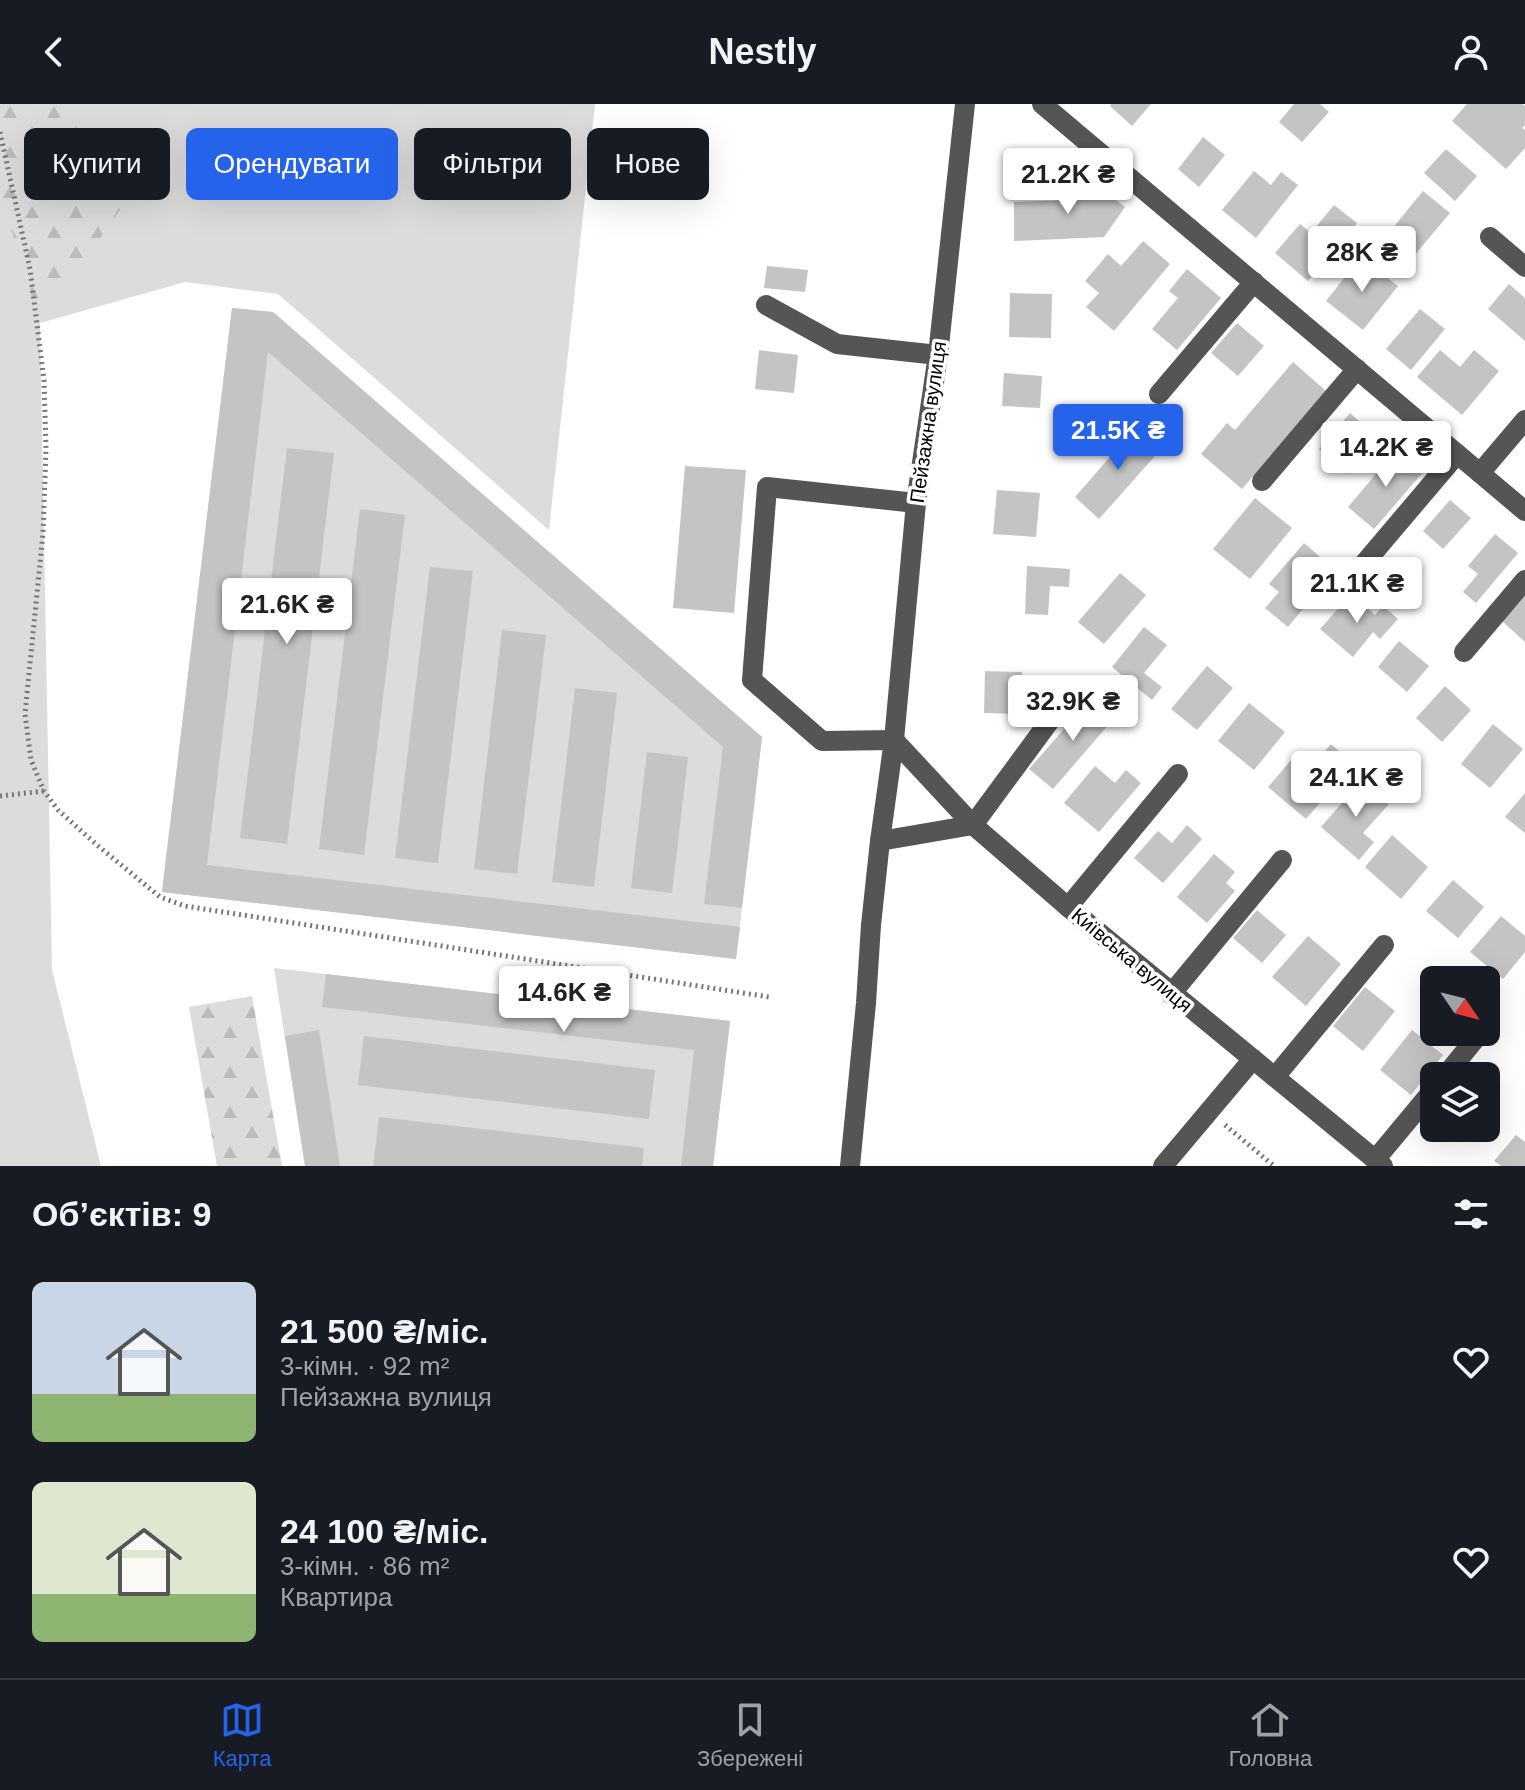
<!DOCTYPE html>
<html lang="uk">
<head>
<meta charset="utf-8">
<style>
  :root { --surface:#171b24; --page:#242831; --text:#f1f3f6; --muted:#9ea1a6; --line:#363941; --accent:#2563eb }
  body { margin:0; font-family:Arial,sans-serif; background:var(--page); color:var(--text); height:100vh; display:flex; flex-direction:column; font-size:30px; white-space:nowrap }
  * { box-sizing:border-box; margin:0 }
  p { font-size:26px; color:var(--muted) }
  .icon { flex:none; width:44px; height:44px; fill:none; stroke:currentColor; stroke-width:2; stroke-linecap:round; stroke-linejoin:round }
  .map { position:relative; height:1062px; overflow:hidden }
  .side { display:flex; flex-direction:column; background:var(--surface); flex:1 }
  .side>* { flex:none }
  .banner { position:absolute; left:24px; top:24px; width:800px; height:72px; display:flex; gap:16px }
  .needle { width:52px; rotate:125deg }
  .buttons { position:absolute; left:1420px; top:862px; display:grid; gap:16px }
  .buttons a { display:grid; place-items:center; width:80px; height:80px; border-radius:12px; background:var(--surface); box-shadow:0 8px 32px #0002; font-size:40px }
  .price { position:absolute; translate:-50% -68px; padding:0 18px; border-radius:8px; background:#fff; color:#222; font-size:26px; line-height:52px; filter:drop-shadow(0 2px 4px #0008) }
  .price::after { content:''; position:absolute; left:50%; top:48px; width:24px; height:18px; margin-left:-12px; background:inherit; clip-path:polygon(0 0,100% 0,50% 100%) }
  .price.on { background:var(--accent); color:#fff }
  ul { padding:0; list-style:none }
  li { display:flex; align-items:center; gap:24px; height:200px; padding:0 32px }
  li span { display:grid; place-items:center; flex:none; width:224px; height:160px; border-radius:12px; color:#555 }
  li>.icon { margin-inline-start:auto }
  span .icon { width:96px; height:96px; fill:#fffc; stroke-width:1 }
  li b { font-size:34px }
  h2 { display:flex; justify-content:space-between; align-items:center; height:96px; padding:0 32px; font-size:34px }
  .pill { padding:0 28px; border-radius:12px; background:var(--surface); box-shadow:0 8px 32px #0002; font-size:28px; line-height:72px }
  .pill.on { background:var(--accent); color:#fff }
  header { display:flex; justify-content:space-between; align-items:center; height:104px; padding:0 32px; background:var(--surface); font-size:36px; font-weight:800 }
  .tab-bar { display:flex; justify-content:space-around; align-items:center; height:112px; border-top:2px solid var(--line); background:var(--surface); font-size:22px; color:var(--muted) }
  .tab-bar a { display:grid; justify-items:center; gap:4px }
  .tab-bar .on { color:var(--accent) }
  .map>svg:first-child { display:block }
</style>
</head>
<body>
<header><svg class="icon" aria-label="back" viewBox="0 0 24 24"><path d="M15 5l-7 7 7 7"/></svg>Nestly<svg class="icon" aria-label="person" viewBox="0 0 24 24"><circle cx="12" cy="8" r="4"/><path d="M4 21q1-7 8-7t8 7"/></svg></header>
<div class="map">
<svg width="1525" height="1062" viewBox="0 0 1525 1062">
  <defs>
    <pattern id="forest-firs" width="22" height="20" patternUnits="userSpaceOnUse" patternTransform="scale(2)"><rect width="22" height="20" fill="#dcdcdc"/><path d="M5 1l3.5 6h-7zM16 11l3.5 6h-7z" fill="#bbb"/></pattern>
  </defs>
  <rect width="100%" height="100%" fill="#fff"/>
  <g fill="#dcdcdc">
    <polygon points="0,0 595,0 549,426 278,190 185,178 40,219 52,866 101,1062 0,1062"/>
    <polygon points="232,204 273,208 762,633 736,855 162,788"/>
    <polygon points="274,864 730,917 713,1062 305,1062"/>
  </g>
  <g fill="url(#forest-firs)">
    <polygon points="0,0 81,0 120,106 40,219 0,88"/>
    <polygon points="252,892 282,1062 217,1062 189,903"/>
  </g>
  <g fill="#c4c4c4">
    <polygon points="1111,0 1151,0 1132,22 1110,2"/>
    <polygon points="1294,0 1320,0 1329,8 1302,38 1279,18"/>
    <polygon points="1467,0 1522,0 1525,2 1525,21 1522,24 1525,26 1525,44 1506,65 1452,17"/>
    <polygon points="1203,33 1225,51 1199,83 1178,65"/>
    <polygon points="1446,45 1477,72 1455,97 1424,69"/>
    <polygon points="1254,67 1271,81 1281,68 1298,81 1256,134 1222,106"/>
    <polygon points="1088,74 1125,103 1104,133 1014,137 1014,98 1068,96"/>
    <polygon points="1423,87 1450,109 1413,153 1387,131"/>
    <polygon points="1334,101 1357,119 1308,177 1275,149 1300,120 1311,129"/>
    <polygon points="1143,137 1170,160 1114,227 1086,203 1099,189 1085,177 1108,150 1121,162"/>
    <polygon points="1361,153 1398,182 1363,226 1326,197"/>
    <polygon points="767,162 808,166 805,188 764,184"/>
    <polygon points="1187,165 1221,194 1177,246 1152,225 1178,194 1169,187"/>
    <polygon points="1509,180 1525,194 1525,237 1488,205"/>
    <polygon points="1010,189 1052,190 1051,234 1009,233"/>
    <polygon points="232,204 273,208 762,633 742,804 704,800 723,643 268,248 207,761 740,823 736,855 162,788"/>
    <polygon points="1420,205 1445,225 1411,266 1386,245"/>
    <polygon points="1237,219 1264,242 1238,272 1211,249"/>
    <polygon points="759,246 798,251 794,289 755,285"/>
    <polygon points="1440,246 1460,263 1474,246 1499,267 1462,311 1417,273"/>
    <polygon points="1293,258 1326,287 1242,385 1201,350 1227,319 1235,326"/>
    <polygon points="1004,269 1042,272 1040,304 1002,302"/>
    <polygon points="1350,309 1378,334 1347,370 1319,345"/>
    <polygon points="1137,322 1162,344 1099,415 1075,393"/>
    <polygon points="287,344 334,349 287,740 240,734"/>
    <polygon points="1398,344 1424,367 1374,425 1348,403"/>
    <polygon points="685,362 746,366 734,509 673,504"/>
    <polygon points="997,386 1040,389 1036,433 993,430"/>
    <polygon points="1255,394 1292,424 1250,475 1213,445"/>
    <polygon points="1450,396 1471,414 1443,445 1423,427"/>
    <polygon points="360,405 405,411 364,751 319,745"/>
    <polygon points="1495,430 1518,449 1476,499 1463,488 1478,470 1468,462"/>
    <polygon points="1304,439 1335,466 1288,523 1265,504 1279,488 1269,480"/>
    <polygon points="1027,462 1070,465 1069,483 1050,482 1048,511 1025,510"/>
    <polygon points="430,463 473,467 438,759 395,754"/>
    <polygon points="1120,469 1146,491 1104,540 1078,518"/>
    <polygon points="1351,490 1375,511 1383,502 1398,515 1380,535 1373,528 1353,553 1320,525"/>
    <polygon points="1525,491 1525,538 1502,517"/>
    <polygon points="1144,523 1167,541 1144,569 1162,583 1152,596 1112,563"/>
    <polygon points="502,526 546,531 517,770 474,765"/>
    <polygon points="1399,537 1429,562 1407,588 1378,563"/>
    <polygon points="1207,562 1233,584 1197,626 1171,605"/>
    <polygon points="985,567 1022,568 1020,610 984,609"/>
    <polygon points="1445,582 1471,606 1442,638 1416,614"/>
    <polygon points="575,584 617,589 594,783 552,778"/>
    <polygon points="1093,592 1116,612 1053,685 1029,665"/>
    <polygon points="1249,599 1285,628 1254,666 1218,637"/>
    <polygon points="1493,620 1523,645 1490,684 1461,660"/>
    <polygon points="1331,640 1353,660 1306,715 1268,683 1292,655 1307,668"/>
    <polygon points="647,648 688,653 672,789 631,784"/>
    <polygon points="1095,662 1115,679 1126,666 1141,679 1099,728 1064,699"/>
    <polygon points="1362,676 1389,700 1363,729 1374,738 1359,756 1321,723"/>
    <polygon points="1525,689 1525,729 1505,713"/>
    <polygon points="1187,721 1202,735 1163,779 1134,754 1158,727 1172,739"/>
    <polygon points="1392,731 1428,763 1401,795 1365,763"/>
    <polygon points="1214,750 1235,768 1226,779 1235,787 1207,819 1177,793"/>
    <polygon points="1453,776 1484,803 1458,834 1426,807"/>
    <polygon points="1257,806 1286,831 1262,859 1233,834"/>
    <polygon points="1501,812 1525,832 1525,848 1503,875 1470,848"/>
    <polygon points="1308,832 1341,860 1306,902 1272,873"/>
    <polygon points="326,870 730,917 713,1062 681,1062 694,946 322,903"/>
    <polygon points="1365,883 1395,907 1363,947 1333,922"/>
    <polygon points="319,926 340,1062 305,1062 285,932"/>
    <polygon points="1412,926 1443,951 1411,991 1380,966"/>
    <polygon points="364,932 655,966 649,1015 358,981"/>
    <polygon points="1486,983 1496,991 1486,1002"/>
    <polygon points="379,1013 644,1044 642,1062 373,1062"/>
    <polygon points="1451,1024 1467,1024 1460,1032"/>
    <polygon points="1516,1031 1525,1038 1525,1062 1501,1062 1494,1057"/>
  </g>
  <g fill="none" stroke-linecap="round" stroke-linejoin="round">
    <g stroke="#777" stroke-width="5" stroke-dasharray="2 4" stroke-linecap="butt">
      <polyline points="0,28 30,165 44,276 46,344 43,429 25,610 31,656 44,687 58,706 97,741 160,793 185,802 769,893"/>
      <polyline points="0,692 44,687"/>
      <polyline points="1225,1021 1274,1062"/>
    </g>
    <g stroke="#555" stroke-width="20">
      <polyline points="1042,0 1525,407"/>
      <polyline points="1490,133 1525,163"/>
      <polyline points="766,201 837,240 938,251"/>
      <polyline points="1159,290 1254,178"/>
      <polyline points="1480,369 1525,316"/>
      <polyline points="1262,377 1357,265"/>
      <polyline points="1362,462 1457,350"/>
      <polyline points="1464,548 1525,476"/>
      <polyline points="894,636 973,721 1068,803 1383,1062"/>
      <polyline points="894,636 822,637 752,576 767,383 916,399"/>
      <polyline points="880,737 973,721 1074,584"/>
      <polyline points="1068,803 1178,670"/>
      <polyline points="1171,890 1282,756"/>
      <polyline points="1445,972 1481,928"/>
      <polyline points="1275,973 1384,841"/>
      <polyline points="1375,1056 1434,985"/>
      <polyline points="850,1062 866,899 871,821 880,737 894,636 916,399 938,251 965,0"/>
      <polyline points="1163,1062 1253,955"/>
    </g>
  </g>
  <g text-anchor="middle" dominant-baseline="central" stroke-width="7" stroke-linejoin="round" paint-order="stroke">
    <g font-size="20" fill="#000" stroke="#fff">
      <text transform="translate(928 318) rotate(-82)">Пейзажна вулиця</text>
      <text transform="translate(1132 856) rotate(40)">Київська вулиця</text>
    </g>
  </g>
</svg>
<div class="buttons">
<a><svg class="needle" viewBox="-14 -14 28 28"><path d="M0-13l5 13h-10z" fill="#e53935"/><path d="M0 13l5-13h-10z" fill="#9ea1a6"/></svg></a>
<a><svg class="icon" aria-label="layers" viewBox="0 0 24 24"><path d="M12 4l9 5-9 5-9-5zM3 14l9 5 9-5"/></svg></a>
</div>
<b class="price" style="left:1068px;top:112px">21.2K ₴</b>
<b class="price" style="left:1362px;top:190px">28K ₴</b>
<b class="price on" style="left:1118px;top:368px">21.5K ₴</b>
<b class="price" style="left:1386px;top:385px">14.2K ₴</b>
<b class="price" style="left:1357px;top:521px">21.1K ₴</b>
<b class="price" style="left:287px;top:542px">21.6K ₴</b>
<b class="price" style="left:1073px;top:639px">32.9K ₴</b>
<b class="price" style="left:1356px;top:715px">24.1K ₴</b>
<b class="price" style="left:564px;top:930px">14.6K ₴</b>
<div class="banner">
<a class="pill">Купити</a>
<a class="pill on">Орендувати</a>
<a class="pill">Фільтри</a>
<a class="pill">Нове</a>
</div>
</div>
<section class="side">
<h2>Об’єктів: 9<svg class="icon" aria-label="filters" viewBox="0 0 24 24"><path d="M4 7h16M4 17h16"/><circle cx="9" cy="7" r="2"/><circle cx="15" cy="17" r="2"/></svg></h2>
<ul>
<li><span style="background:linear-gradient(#c9d6e8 70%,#8fb573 0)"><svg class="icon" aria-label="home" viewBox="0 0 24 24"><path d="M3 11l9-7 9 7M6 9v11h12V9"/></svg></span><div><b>21 500 ₴/міс.</b><p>3-кімн. · 92 m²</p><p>Пейзажна вулиця</p></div><svg class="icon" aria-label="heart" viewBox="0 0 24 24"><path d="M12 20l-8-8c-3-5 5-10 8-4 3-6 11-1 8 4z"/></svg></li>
<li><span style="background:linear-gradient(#dfe7d0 70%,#8fb573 0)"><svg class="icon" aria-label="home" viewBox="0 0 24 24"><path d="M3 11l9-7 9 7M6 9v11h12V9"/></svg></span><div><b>24 100 ₴/міс.</b><p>3-кімн. · 86 m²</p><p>Квартира</p></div><svg class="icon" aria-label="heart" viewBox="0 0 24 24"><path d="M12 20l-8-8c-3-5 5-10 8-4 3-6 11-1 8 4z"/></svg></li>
</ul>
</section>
<nav class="tab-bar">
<a class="on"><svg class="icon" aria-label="map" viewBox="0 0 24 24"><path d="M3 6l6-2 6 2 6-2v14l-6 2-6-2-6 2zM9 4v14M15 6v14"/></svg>Карта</a>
<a><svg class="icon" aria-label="saved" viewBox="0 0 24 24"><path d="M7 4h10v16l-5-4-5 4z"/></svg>Збережені</a>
<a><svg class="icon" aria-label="home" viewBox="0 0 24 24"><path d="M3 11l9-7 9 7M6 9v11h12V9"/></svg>Головна</a>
</nav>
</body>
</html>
